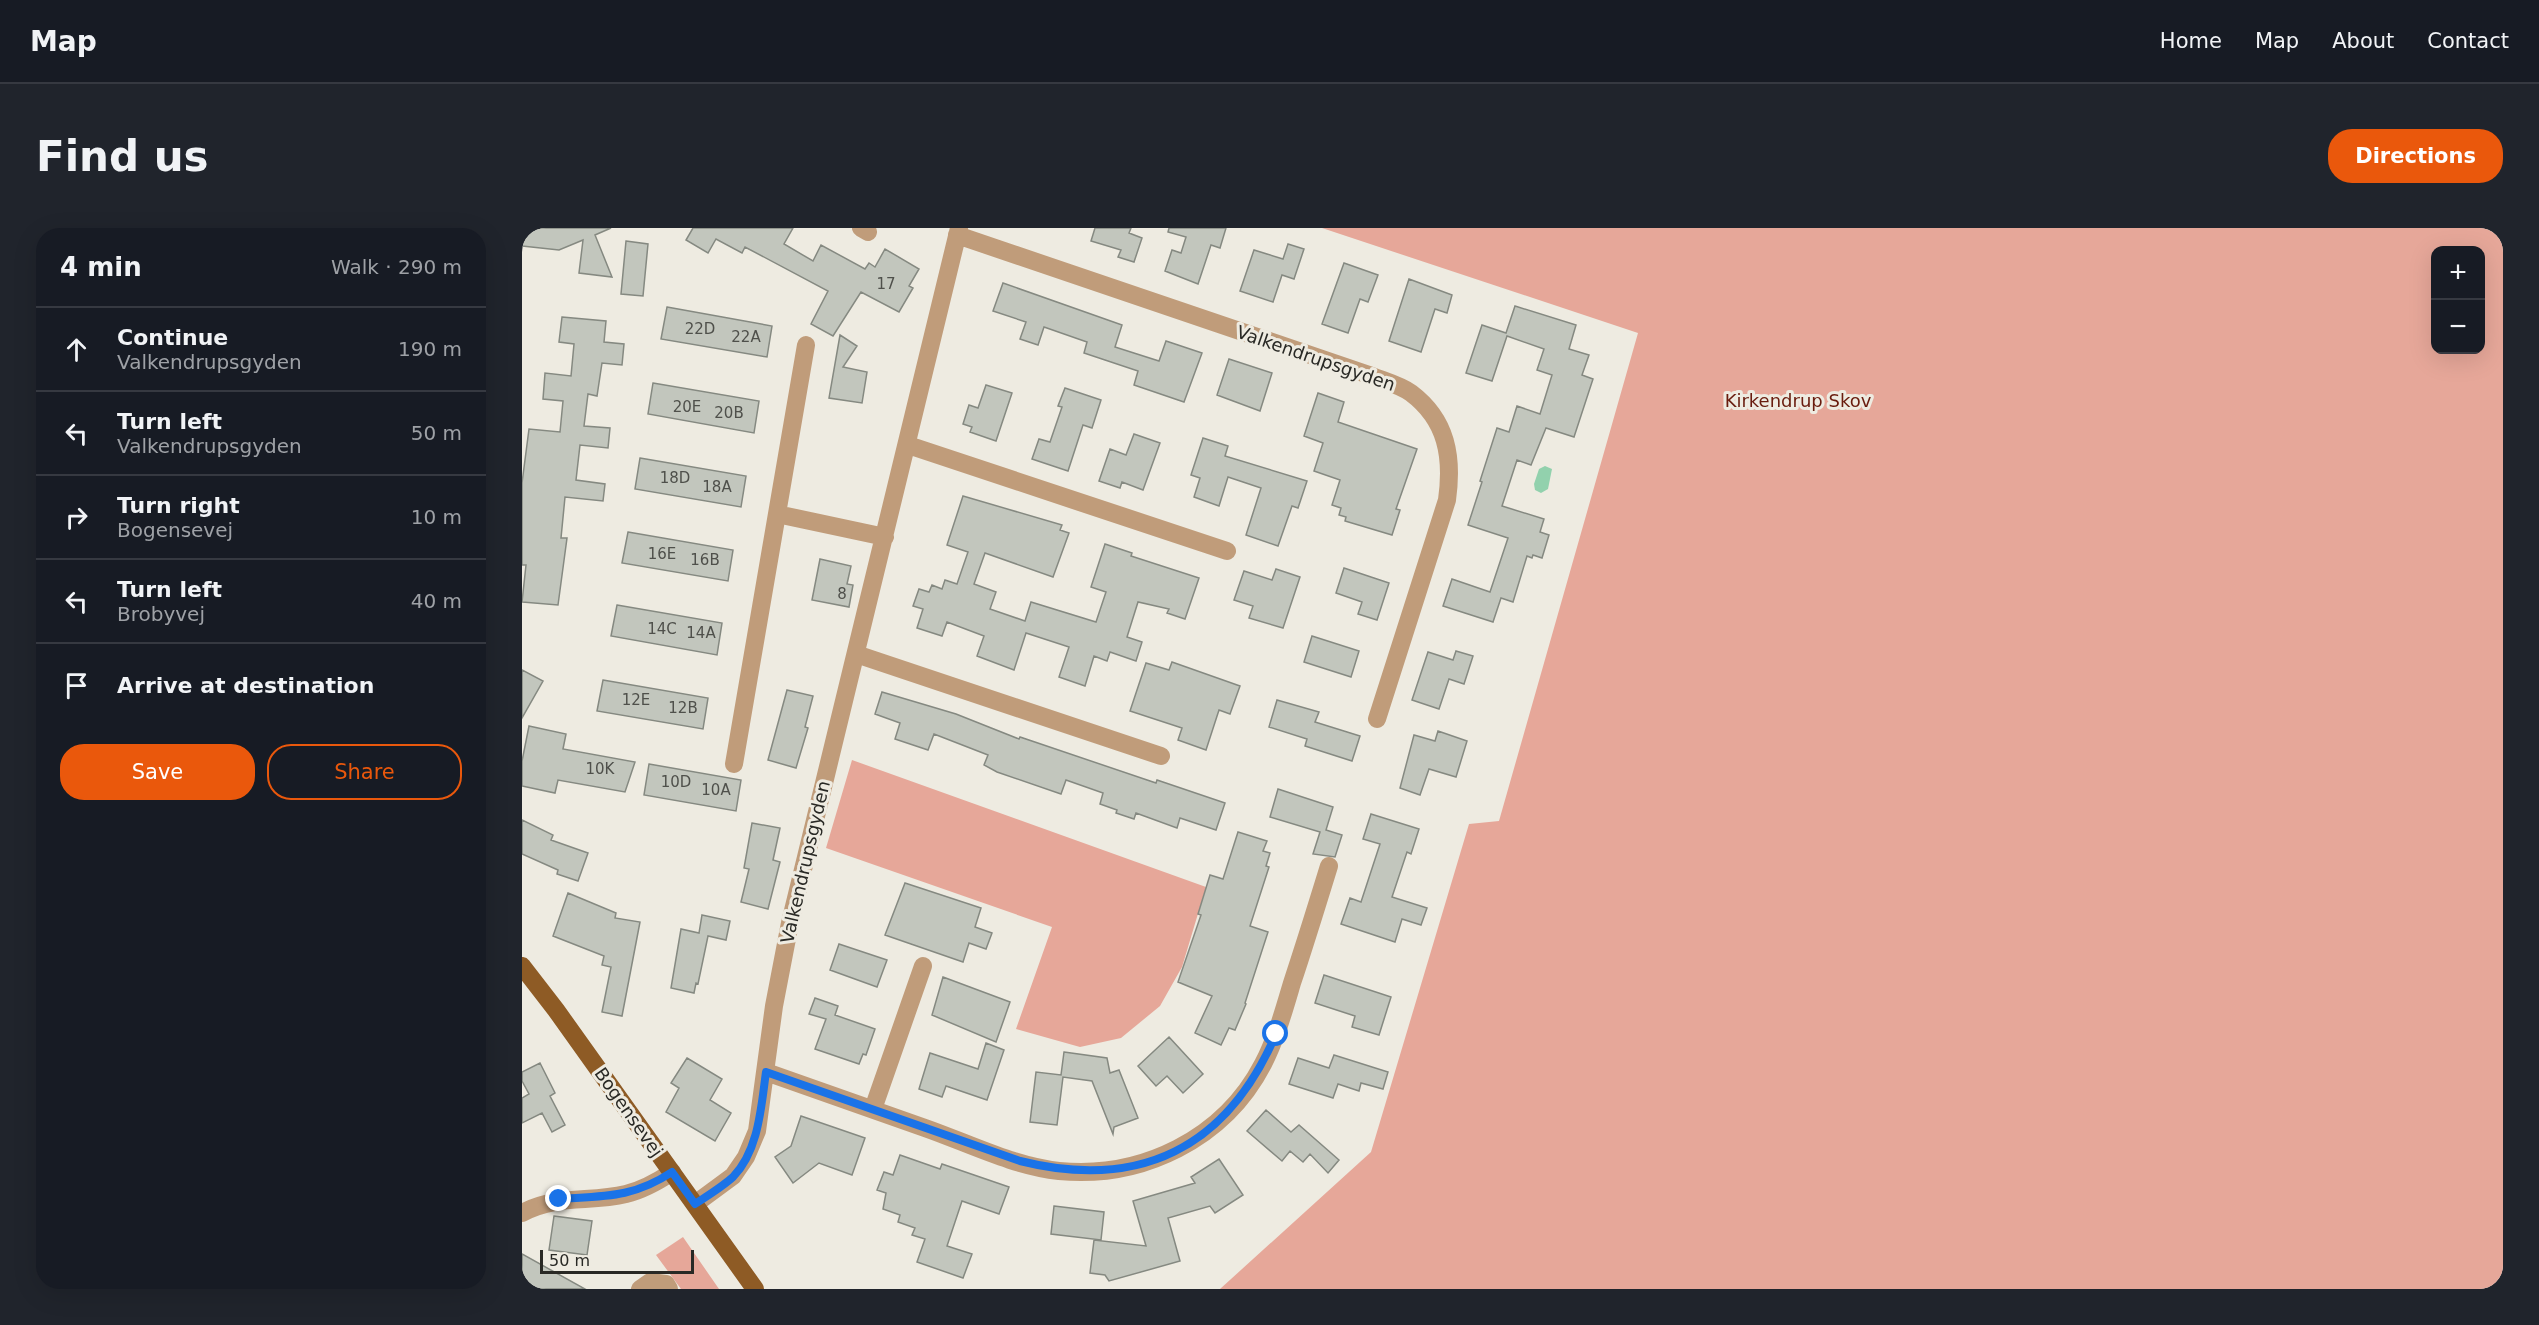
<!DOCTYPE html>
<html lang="en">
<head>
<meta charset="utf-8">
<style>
	:root { --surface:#171b24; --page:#20242c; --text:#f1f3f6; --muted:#9ea1a6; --line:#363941; --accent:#ea580c }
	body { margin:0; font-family:"DejaVu Sans",sans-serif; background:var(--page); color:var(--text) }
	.controls { position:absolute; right:18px; top:18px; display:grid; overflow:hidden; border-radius:12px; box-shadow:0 6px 24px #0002 }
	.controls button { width:54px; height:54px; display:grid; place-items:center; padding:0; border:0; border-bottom:2px solid var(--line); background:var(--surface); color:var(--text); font:30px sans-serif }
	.scale { position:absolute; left:18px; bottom:15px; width:154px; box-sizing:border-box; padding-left:6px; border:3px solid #292925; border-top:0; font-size:16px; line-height:21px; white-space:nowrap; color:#292925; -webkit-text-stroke:4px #eeebe1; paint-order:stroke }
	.stop { position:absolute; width:18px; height:18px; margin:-14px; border:4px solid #1a73e8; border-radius:50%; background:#fff }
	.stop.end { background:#1a73e8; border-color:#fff; box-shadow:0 2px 6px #0008 }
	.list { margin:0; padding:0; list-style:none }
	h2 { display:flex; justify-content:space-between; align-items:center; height:78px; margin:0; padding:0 24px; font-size:26px }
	h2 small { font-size:20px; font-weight:400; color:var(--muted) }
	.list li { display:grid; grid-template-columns:39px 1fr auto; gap:18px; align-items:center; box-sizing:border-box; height:84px; padding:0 24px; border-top:2px solid var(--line) }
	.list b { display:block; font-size:22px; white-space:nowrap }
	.list p { margin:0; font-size:20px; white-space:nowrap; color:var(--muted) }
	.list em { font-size:20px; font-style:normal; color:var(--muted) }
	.actions { display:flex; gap:12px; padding:18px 24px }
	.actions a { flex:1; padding:14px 0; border:2px solid var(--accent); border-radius:24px; text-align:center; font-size:21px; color:var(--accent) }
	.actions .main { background:var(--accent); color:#fff }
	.icon { flex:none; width:33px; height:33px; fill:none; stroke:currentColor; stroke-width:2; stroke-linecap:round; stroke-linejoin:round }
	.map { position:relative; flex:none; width:1981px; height:1061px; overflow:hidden; border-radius:24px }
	header { display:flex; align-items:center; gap:36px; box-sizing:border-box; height:84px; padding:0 30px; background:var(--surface); border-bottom:2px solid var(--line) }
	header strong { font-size:28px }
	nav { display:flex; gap:33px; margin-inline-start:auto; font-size:21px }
	.intro { display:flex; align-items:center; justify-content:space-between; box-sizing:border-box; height:144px; padding:0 36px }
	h1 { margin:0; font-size:42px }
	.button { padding:15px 27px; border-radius:24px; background:var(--accent); color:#fff; font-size:21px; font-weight:700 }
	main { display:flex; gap:36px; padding:0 36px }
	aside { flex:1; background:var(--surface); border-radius:24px; box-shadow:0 6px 24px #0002 }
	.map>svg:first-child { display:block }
</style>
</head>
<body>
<header>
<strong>Map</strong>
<nav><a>Home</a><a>Map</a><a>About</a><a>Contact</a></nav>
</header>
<div class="intro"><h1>Find us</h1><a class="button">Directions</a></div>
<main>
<aside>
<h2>4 min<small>Walk · 290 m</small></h2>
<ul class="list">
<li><svg class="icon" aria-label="ahead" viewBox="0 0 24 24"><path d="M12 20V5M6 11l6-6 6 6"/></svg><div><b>Continue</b><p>Valkendrupsgyden</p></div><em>190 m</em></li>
<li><svg class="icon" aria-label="left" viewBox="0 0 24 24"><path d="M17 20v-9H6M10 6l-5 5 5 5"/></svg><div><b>Turn left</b><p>Valkendrupsgyden</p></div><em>50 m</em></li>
<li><svg class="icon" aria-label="right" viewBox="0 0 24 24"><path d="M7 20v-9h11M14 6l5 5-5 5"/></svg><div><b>Turn right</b><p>Bogensevej</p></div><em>10 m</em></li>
<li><svg class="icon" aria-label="left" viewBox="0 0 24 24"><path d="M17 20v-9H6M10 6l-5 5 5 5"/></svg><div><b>Turn left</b><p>Brobyvej</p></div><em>40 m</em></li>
<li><svg class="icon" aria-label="arrive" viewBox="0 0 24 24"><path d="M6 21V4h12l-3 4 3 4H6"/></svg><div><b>Arrive at destination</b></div></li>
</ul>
<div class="actions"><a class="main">Save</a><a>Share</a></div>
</aside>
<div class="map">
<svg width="1981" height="1061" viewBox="0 0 1981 1061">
	<rect width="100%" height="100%" fill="#eeebe1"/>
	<!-- green -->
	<path fill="#e6a799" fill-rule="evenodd" d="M 800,0 L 1981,0 L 1981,1061 L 698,1061 L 849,924 L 947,596 L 977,593 L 1116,105 ZM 1914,22 L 1958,22 L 1958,122 L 1914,122 Z
		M 330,532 L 684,659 L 660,739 L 638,778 L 599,810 L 558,819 L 494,801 L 530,699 L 304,620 Z
		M 161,1009 L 197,1061 L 159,1061 L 134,1027 Z"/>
	<!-- water -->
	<path fill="#92d1ad" d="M 1023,238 L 1030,241 L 1026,261 L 1019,265 L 1013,262 L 1012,256 L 1017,241 Z"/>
	<!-- building -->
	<path fill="#c2c6bd" stroke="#858981" stroke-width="1.5" d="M 0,0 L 89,0 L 73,7 L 90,49 L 57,45 L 61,12 L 37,22 L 0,18 Z
		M 171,0 L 271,0 L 262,16 L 291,33 L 299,17 L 343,41 L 347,35 L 353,39 L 363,21 L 397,41 L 387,58 L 391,60 L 377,84 L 339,64 L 311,108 L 289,96 L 306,63 L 223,19 L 220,25 L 194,11 L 186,25 L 164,12 Z
		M 573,0 L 609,0 L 607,5 L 620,10 L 612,34 L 596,29 L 599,22 L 569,13 Z
		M 647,0 L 704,0 L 698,20 L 689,17 L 676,56 L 643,43 L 650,22 L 659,25 L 664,9 L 646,4 Z
		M 104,13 L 126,16 L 121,68 L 99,66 Z
		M 766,16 L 782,21 L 772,51 L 760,47 L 751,74 L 718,63 L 732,22 L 761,31 Z
		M 822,35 L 856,47 L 846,74 L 838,71 L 826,105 L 800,96 Z
		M 887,51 L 930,67 L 925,85 L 913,81 L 899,124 L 867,113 Z
		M 481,55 L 600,97 L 593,119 L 637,133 L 644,113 L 680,125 L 662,174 L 612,157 L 616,143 L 562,125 L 565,114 L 522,99 L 516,117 L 498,111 L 504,94 L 471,83 Z
		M 993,78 L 1054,97 L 1047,121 L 1067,127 L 1060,147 L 1071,151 L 1052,209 L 1024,200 L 1009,237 L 995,232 L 980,278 L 1022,291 L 1018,304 L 1027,307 L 1020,330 L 1011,327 L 1010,330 L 1005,328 L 991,374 L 979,370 L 971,394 L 921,378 L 930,351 L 968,364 L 986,310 L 946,297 L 960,254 L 958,253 L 975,200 L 987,204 L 995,178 L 1018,186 L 1030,147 L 1015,142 L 1022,121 L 985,108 L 970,153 L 944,145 L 960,97 L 984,105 Z
		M 145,79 L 250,98 L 245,129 L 139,111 Z
		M 40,89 L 84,93 L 82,114 L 102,116 L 100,137 L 80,135 L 75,168 L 66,166 L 62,198 L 88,200 L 86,220 L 58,217 L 54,252 L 83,256 L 81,273 L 43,269 L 39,310 L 45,310 L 36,377 L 0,374 L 4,337 L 0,337 L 0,255 L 7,201 L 38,204 L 41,173 L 21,171 L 23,145 L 49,148 L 52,116 L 37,114 Z
		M 318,107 L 335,118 L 321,139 L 345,144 L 340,175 L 307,170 Z
		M 707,131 L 750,145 L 738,183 L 695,167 Z
		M 131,155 L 237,173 L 232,205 L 126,186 Z
		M 464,157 L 490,165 L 474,213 L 448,204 L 450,199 L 441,196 L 447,177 L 456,180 Z
		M 543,160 L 579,172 L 570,200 L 561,197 L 546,243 L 510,231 L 517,211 L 528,214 L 540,179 L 536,178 Z
		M 796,165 L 822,174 L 816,194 L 895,221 L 874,281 L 878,282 L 870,307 L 823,293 L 824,289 L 817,287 L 819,280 L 810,277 L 818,252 L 792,243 L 801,215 L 782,208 Z
		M 612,206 L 638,215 L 621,262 L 600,254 L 598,260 L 577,253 L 588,221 L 604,227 Z
		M 681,210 L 706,218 L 703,228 L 785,253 L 776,280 L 770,278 L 756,318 L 724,307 L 739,260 L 706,249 L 697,278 L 672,269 L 678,250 L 669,247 Z
		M 118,230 L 224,248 L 219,279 L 113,261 Z
		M 441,268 L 540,297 L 538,302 L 547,305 L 531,349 L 463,325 L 452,356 L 474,364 L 468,381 L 503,393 L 509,374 L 574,394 L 584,364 L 569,359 L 583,316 L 610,325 L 609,328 L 677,350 L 663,391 L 645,385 L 647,381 L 616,374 L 605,409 L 620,414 L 614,433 L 588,424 L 585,433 L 572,428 L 563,458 L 537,449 L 547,419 L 504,405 L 492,442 L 455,428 L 462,408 L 425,394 L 420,408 L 395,400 L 401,381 L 391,378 L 397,361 L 407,364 L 410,357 L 420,361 L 423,352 L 435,356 L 446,324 L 425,317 Z
		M 106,304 L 211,322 L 206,353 L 100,335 Z
		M 298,331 L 329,338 L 325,356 L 331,357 L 327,379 L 290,372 Z
		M 822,340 L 867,355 L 855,392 L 836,386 L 840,374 L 814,365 Z
		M 754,341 L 778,349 L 761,400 L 727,390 L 731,378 L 712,372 L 722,343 L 750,352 Z
		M 95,377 L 200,395 L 195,427 L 89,408 Z
		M 790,408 L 837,423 L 829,449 L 782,434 Z
		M 934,423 L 951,428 L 942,456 L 927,451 L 917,481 L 890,472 L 906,424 L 931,432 Z
		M 650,434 L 718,458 L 708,486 L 697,482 L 684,522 L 656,512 L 660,500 L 608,483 L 624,435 L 647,442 Z
		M 0,442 L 21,453 L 0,490 Z
		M 81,452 L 186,470 L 181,501 L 75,483 Z
		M 265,462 L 291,468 L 283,499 L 286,500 L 274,540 L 246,532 Z
		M 360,464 L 434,486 L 497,511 L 498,509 L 634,555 L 635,552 L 703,575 L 694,602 L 658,590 L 655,600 L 614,585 L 612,591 L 594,585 L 595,582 L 578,576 L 581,565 L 544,552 L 539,566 L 475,544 L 462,537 L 466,527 L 412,506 L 406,522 L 373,511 L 378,495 L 353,486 Z
		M 755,472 L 797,484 L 793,494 L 838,508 L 830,533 L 783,518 L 785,511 L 747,499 Z
		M 7,498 L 44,506 L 41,521 L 113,534 L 103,564 L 36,552 L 33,565 L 0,558 L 0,533 Z
		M 916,503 L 945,513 L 934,549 L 907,541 L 898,567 L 878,560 L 892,507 L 913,513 Z
		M 127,536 L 219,552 L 214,583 L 122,567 Z
		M 756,561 L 811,579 L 804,602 L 820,607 L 813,629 L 791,626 L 798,604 L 748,589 Z
		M 849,586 L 897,601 L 889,626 L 885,624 L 870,669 L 905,680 L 899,697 L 880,691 L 873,714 L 819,696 L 828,670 L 839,674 L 858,616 L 841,611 Z
		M 0,592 L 31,607 L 29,612 L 66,625 L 56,653 L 35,646 L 36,642 L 0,626 Z
		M 230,595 L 258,600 L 251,632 L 258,634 L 246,681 L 219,674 L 227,641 L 222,640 Z
		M 716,604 L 745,613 L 741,623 L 748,625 L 744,638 L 747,639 L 728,698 L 746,704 L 723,775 L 724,776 L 713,802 L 707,800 L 699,817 L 673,805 L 690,768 L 656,754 L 679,687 L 676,686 L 688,647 L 701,651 Z
		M 383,655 L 459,680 L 453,699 L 470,705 L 464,721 L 447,715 L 441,734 L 363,707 Z
		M 46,665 L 94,685 L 93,690 L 118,694 L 100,788 L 80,784 L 89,739 L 80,737 L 82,728 L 31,708 Z
		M 180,687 L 208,693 L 204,712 L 186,708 L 176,756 L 174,755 L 172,765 L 149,760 L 159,701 L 177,705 Z
		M 317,716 L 365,732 L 355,759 L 308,742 Z
		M 802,747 L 869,769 L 857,807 L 830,799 L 833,788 L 793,775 Z
		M 421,749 L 488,774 L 474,814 L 410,787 Z
		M 293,770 L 316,778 L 313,787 L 353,801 L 344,827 L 341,826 L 337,836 L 293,821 L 304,791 L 287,786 Z
		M 647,809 L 681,846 L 661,865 L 645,848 L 634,858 L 616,838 Z
		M 464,815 L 482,822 L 465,872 L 424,858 L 420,869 L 397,861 L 408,825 L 456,841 Z
		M 542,824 L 585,830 L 588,845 L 597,842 L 616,890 L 592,899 L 591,906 L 570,853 L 541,849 L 535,897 L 508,894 L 514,844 L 539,847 Z
		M 812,827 L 866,844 L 861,861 L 839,855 L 837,863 L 816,856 L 811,870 L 767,856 L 776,830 L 807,840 Z
		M 165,830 L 200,851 L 188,872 L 209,885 L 193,913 L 144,884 L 157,860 L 149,855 Z
		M 18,835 L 33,865 L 28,868 L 43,897 L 30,904 L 20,885 L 0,895 L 0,870 L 7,866 L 0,853 L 0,844 Z
		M 744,882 L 769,904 L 777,897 L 817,932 L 806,945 L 788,926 L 781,934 L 768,923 L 760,933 L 725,903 Z
		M 279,888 L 343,910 L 330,947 L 297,935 L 271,955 L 253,929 L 269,918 Z
		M 378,927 L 418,941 L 420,936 L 487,959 L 477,986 L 440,973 L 425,1018 L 450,1026 L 441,1050 L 395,1034 L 403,1011 L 390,1007 L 393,1000 L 376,994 L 378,987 L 361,981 L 364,965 L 355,962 L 362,944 L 371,947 Z
		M 697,931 L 721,967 L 693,985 L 688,978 L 646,990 L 658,1033 L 587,1053 L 583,1047 L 568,1045 L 572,1012 L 624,1018 L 611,973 L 673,955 L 669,949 Z
		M 532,978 L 582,984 L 579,1012 L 529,1006 Z
		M 32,988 L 70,993 L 65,1027 L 27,1022 Z
		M 0,1026 L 63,1061 L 0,1061 Z"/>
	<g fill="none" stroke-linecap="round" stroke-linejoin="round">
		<!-- minor -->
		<path stroke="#c09c7a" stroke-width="18" d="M 339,0 L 346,4
			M 435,7 L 850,148 C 862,153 878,157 889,165 C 925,192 931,229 925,272 L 855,491
			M 386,217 L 705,323
			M 255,286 L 363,309
			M 334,426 L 639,528
			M 212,536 L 284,117
			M 244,844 C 297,863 350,881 403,900 C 446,915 491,938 537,943 C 620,951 702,911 741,836 C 754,811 762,782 770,755 C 783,716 795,677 807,638
			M 351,881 L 401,738
			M 173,976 L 211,948 L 224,929 L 235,903 L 252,778 L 268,695 L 437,0
			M 0,985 C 36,966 67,975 104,966 C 121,962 135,954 150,944
			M 118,1061 L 128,1054 L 144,1056 L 147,1061"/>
		<!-- major -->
		<path stroke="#8e5b25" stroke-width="18" d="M 0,738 L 34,782 L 233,1061"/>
	</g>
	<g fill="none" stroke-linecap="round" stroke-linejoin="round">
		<!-- route -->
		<path stroke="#1a73e8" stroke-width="8" d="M 37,971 C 82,968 111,970 150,944 L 173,976 C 185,968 200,959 211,949 C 237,922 239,879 244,844 L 498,933 C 618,963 705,920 754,806"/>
	</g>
	<g text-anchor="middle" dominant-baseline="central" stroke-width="6" stroke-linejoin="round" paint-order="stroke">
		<!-- number labels -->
		<g font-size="15" fill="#4f504b">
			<text x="364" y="56">17</text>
			<text x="178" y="101">22D</text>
			<text x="224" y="109">22A</text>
			<text x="165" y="179">20E</text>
			<text x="207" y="185">20B</text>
			<text x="153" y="250">18D</text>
			<text x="195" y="259">18A</text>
			<text x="140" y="326">16E</text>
			<text x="183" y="332">16B</text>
			<text x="320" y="366">8</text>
			<text x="140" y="401">14C</text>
			<text x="179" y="405">14A</text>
			<text x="114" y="472">12E</text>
			<text x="161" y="480">12B</text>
			<text x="78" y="541">10K</text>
			<text x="154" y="554">10D</text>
			<text x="194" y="562">10A</text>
		</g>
		<!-- street labels -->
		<g font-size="18" fill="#292925" stroke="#eeebe1">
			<text transform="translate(794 130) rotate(19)">Valkendrupsgyden</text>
			<text transform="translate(283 634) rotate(-77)">Valkendrupsgyden</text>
			<text transform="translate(107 884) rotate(55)">Bogensevej</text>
		</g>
		<!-- park labels -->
		<g font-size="18" fill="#691c0e" stroke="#eeebe1">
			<text x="1276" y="172">Kirkendrup Skov</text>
		</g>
	</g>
</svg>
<div class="controls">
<button>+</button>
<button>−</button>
</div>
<div class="scale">50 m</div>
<div class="stop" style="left:754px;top:806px"></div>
<div class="stop end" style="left:37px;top:971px"></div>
</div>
</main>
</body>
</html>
